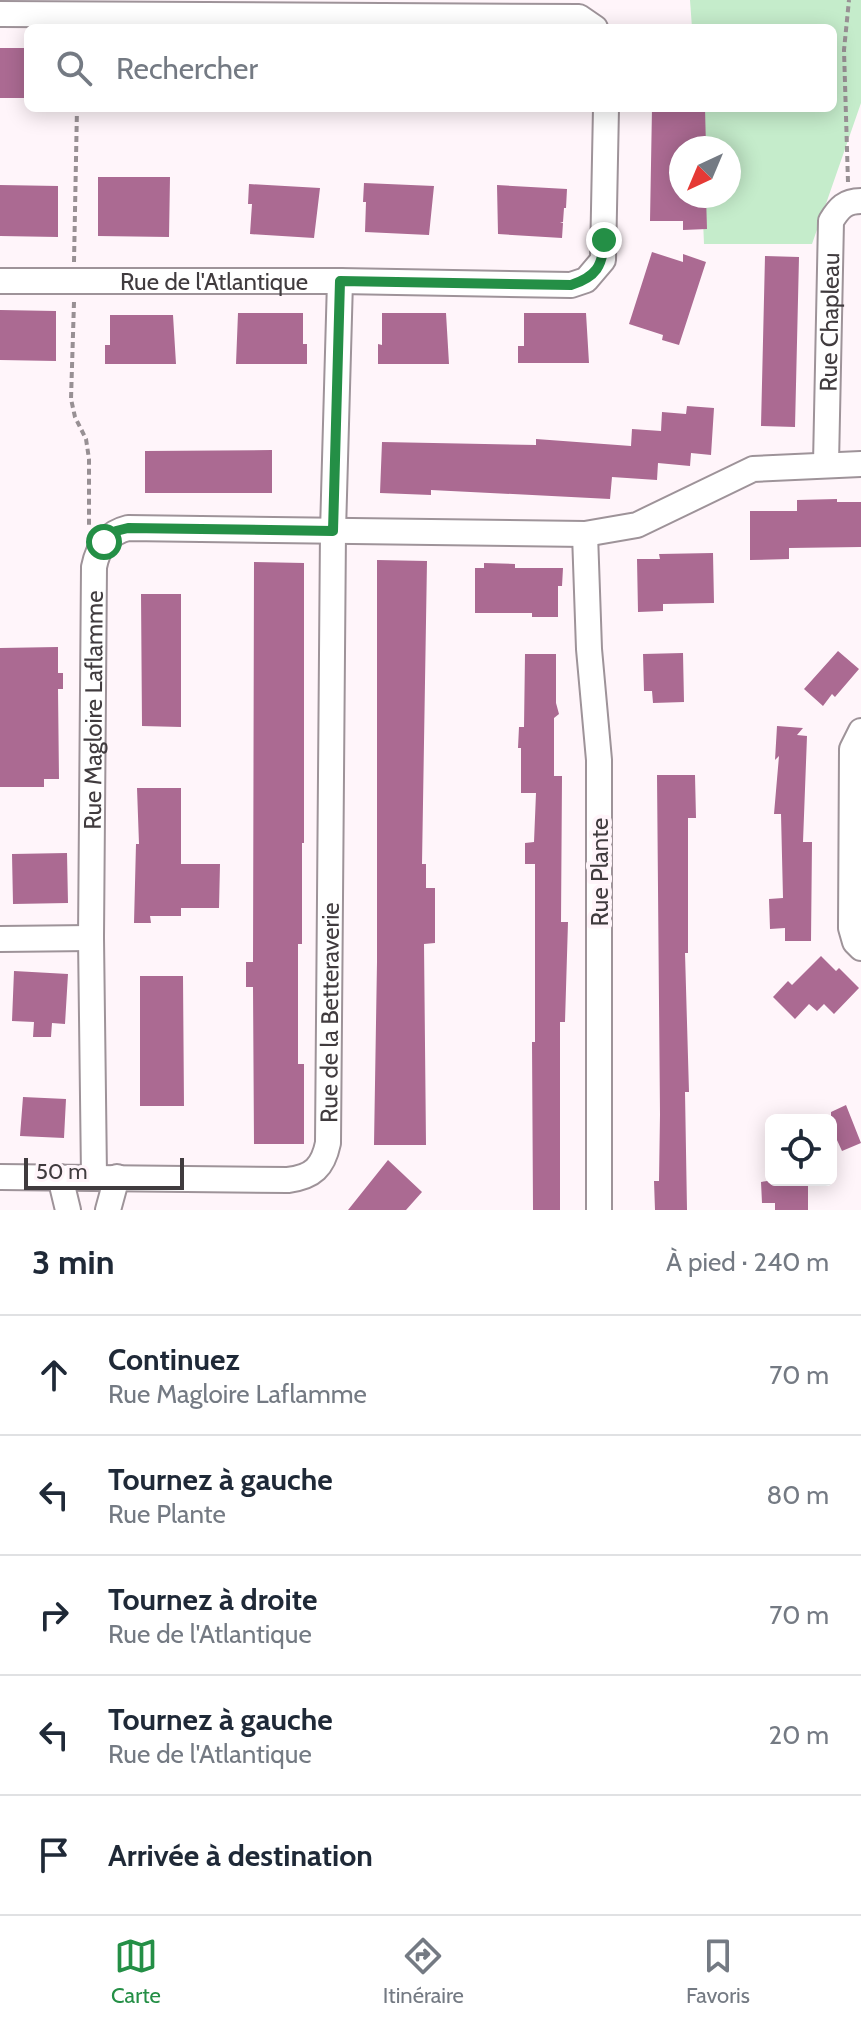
<!DOCTYPE html>
<html lang="fr">
<head>
<meta charset="utf-8">
<style>
	:root { --surface:#fff; --page:#f2f2f3; --text:#1f2937; --muted:#747a83; --line:#e0e1e3; --accent:#248f46 }
	body { margin:0; font-family:Cabin,sans-serif; background:var(--page); color:var(--text) }
	.controls { position:absolute; right:24px; bottom:24px; display:grid; overflow:hidden; border-radius:12px; box-shadow:0 4px 20px #0003 }
	.controls button { width:72px; height:72px; display:grid; place-items:center; padding:0; border:0; border-bottom:2px solid var(--line); background:var(--surface); color:var(--text); font:40px sans-serif }
	.compass { position:absolute; left:669px; top:136px; width:72px; height:72px; border-radius:50%; background:var(--surface); box-shadow:0 4px 20px #0003; rotate:224deg }
	.scale { position:absolute; left:24px; bottom:20px; width:160px; box-sizing:border-box; padding-left:8px; border:4px solid #403b3e; border-top:0; font-size:22px; line-height:28px; white-space:nowrap; color:#403b3e; -webkit-text-stroke:6px #fff5fa; paint-order:stroke }
	.stop { position:absolute; width:24px; height:24px; margin:-18px; border:6px solid #248f46; border-radius:50%; background:#fff }
	.stop.end { background:#248f46; border-color:#fff; box-shadow:0 2px 8px #0008 }
	.list { margin:0; padding:0; list-style:none }
	h2 { display:flex; justify-content:space-between; align-items:center; height:104px; margin:0; padding:0 32px; font-size:34px }
	h2 small { font-size:26px; font-weight:400; color:var(--muted) }
	.list li { display:grid; grid-template-columns:52px 1fr auto; gap:24px; align-items:center; box-sizing:border-box; height:120px; padding:0 32px; border-top:2px solid var(--line) }
	.list b { display:block; font-size:30px; white-space:nowrap }
	.list p { margin:0; font-size:26px; white-space:nowrap; color:var(--muted) }
	.list em { font-size:26px; font-style:normal; color:var(--muted) }
	.icon { flex:none; width:44px; height:44px; fill:none; stroke:currentColor; stroke-width:2; stroke-linecap:round; stroke-linejoin:round }
	.map { position:relative; flex:none; width:861px; height:1210px; overflow:hidden }
	.search { position:absolute; background:var(--surface); box-shadow:0 4px 20px #0003; left:24px; right:24px; top:24px; height:88px; display:flex; align-items:center; gap:20px; box-sizing:border-box; padding:0 28px; border-radius:12px; color:var(--muted); font-size:30px }
	.sheet { height:704px; background:var(--surface) }
	nav { display:flex; justify-content:space-around; align-items:center; box-sizing:border-box; height:112px; border-top:2px solid var(--line); background:var(--surface); font-size:22px; color:var(--muted) }
	nav a { display:grid; justify-items:center; gap:4px }
	nav .on { color:var(--accent) }
	.map>svg:first-child { display:block }
</style>
</head>
<body>
<div class="map">
<svg width="861" height="1210" viewBox="0 0 861 1210">
	<rect width="100%" height="100%" fill="#fff5fa"/>
	<!-- green -->
	<path fill="#c5eccb" d="M 690,0 L 861,0 L 861,103 L 812,244 L 704,244 L 702,196 L 729,196 L 729,148 L 699,148 L 696,108 L 833,108 L 833,28 L 692,28 Z"/>
	<!-- building -->
	<path fill="#ab6a92" d="M 0,48 L 28,48 L 28,98 L 0,98 Z
		M 652,108 L 705,108 L 706,148 L 681,148 L 681,196 L 706,196 L 707,229 L 683,230 L 683,221 L 650,221 Z
		M 98,177 L 170,177 L 169,237 L 98,236 Z
		M 364,183 L 434,186 L 429,235 L 365,232 L 366,202 L 363,202 Z
		M 249,184 L 320,188 L 314,238 L 250,234 L 252,204 L 248,204 Z
		M 0,185 L 58,186 L 58,237 L 0,236 Z
		M 497,185 L 567,189 L 566,208 L 564,208 L 563,222 L 560,222 L 563,223 L 562,238 L 498,234 Z
		M 652,252 L 683,262 L 683,254 L 706,262 L 679,345 L 662,340 L 663,335 L 629,324 Z
		M 765,256 L 799,257 L 795,427 L 761,426 Z
		M 0,310 L 56,311 L 56,361 L 0,360 Z
		M 238,313 L 303,313 L 303,344 L 307,344 L 307,364 L 236,364 Z
		M 382,313 L 446,313 L 449,364 L 378,364 L 378,344 L 382,345 Z
		M 524,313 L 586,313 L 589,363 L 518,363 L 518,346 L 524,346 Z
		M 110,315 L 173,315 L 176,364 L 105,364 L 105,345 L 110,345 Z
		M 687,406 L 714,408 L 711,455 L 691,453 L 690,466 L 658,463 L 657,480 L 612,477 L 610,499 L 431,490 L 431,495 L 380,493 L 382,442 L 536,445 L 536,439 L 631,446 L 632,429 L 661,431 L 662,412 L 686,414 Z
		M 272,450 L 272,493 L 145,493 L 145,451 Z
		M 837,499 L 837,502 L 861,502 L 861,547 L 789,548 L 789,559 L 750,560 L 750,511 L 797,511 L 797,500 Z
		M 713,553 L 714,603 L 663,604 L 663,611 L 638,612 L 637,559 L 660,559 L 659,554 Z
		M 377,560 L 427,561 L 422,864 L 426,864 L 426,888 L 435,888 L 435,943 L 424,944 L 426,1145 L 374,1145 L 377,962 Z
		M 254,562 L 304,563 L 304,843 L 302,843 L 302,944 L 298,944 L 298,1064 L 304,1064 L 304,1144 L 254,1144 L 253,987 L 246,987 L 246,962 L 253,962 Z
		M 484,563 L 515,564 L 515,568 L 563,568 L 562,586 L 558,586 L 558,617 L 532,617 L 532,613 L 475,613 L 475,568 L 484,568 Z
		M 141,594 L 181,594 L 181,727 L 142,726 Z
		M 58,647 L 58,673 L 63,673 L 63,689 L 58,689 L 59,779 L 44,779 L 44,787 L 0,787 L 0,648 Z
		M 838,651 L 859,669 L 835,697 L 832,694 L 823,706 L 804,689 Z
		M 683,653 L 684,702 L 653,703 L 652,691 L 644,691 L 643,654 Z
		M 525,654 L 556,654 L 556,703 L 559,714 L 554,718 L 554,776 L 562,776 L 561,922 L 568,922 L 565,1022 L 560,1022 L 560,1210 L 533,1210 L 532,1042 L 535,1042 L 535,864 L 525,864 L 525,843 L 534,842 L 536,793 L 521,793 L 521,748 L 518,748 L 519,727 L 524,727 Z
		M 777,726 L 803,728 L 797,735 L 807,736 L 803,842 L 812,842 L 811,941 L 785,941 L 785,928 L 770,929 L 769,899 L 783,898 L 781,814 L 774,814 L 779,756 L 775,760 Z
		M 657,775 L 695,775 L 696,818 L 688,818 L 688,953 L 685,953 L 689,1092 L 685,1092 L 687,1210 L 655,1210 L 654,1181 L 659,1181 L 660,1114 Z
		M 137,788 L 181,788 L 181,864 L 220,864 L 219,908 L 181,908 L 181,916 L 150,916 L 151,923 L 134,923 L 136,844 L 139,844 Z
		M 67,853 L 68,903 L 13,904 L 12,854 Z
		M 821,956 L 836,971 L 839,968 L 859,988 L 834,1014 L 824,1004 L 817,1011 L 809,1004 L 795,1019 L 773,997 L 788,981 L 792,985 Z
		M 14,971 L 68,974 L 65,1024 L 52,1023 L 51,1037 L 33,1037 L 34,1022 L 12,1021 Z
		M 140,976 L 183,976 L 184,1106 L 140,1106 Z
		M 23,1097 L 66,1099 L 64,1138 L 20,1136 Z
		M 846,1105 L 861,1143 L 842,1151 L 831,1127 L 831,1112 Z
		M 388,1160 L 422,1192 L 406,1210 L 348,1210 Z
		M 774,1180 L 808,1180 L 808,1210 L 775,1210 L 775,1203 L 762,1203 L 761,1182 Z"/>
	<g fill="none" stroke-linecap="round" stroke-linejoin="round">
		<defs>
			<g id="minor">
				<path d="M 0,14 L 579,17 L 595,28"/>
				<path id="s1" d="M 0,281 L 340,281 L 571,285 L 586,280 L 603,260 L 606,108"/>
				<path id="s2" d="M 826,464 L 831,221 C 839,208 845,201 861,201"/>
				<path d="M 585,534 L 589,649 L 599,760 L 599,1210"/>
				<path d="M 861,731 L 852,749 L 851,928 L 855,942 L 861,948"/>
				<path d="M 0,939 L 91,938"/>
				<path id="s3" d="M 94,1176 L 91,938 L 94,567 C 98,547 108,533 128,528 L 585,534 L 637,525 L 753,469 L 861,464"/>
				<path id="s4" d="M 0,1177 L 288,1180 C 313,1177 323,1167 328,1143 L 333,531 L 340,281"/>
				<path d="M 60,1177 L 68,1210"/>
				<path d="M 108,1210 L 117,1177"/>
			</g>
		</defs>
		<!-- minor casing -->
		<use href="#minor" stroke="#9e9399" stroke-width="28"/>
		<!-- path -->
		<path stroke="#989094" stroke-width="4" stroke-dasharray="6 4" stroke-linecap="butt" d="M 848,182 L 844,50 L 849,0
			M 74,262 L 77,108
			M 74,302 L 71,399 L 75,417 L 86,439 L 89,459 L 89,526"/>
		<!-- minor -->
		<use href="#minor" stroke="#fff" stroke-width="24"/>
	</g>
	<g fill="none" stroke-linecap="round" stroke-linejoin="round">
		<!-- route -->
		<path stroke="#248f46" stroke-width="10" d="M 104,542 L 116,531 L 128,528 L 333,531 L 340,281 L 571,285 C 596,277 603,266 604,240"/>
	</g>
	<g text-anchor="middle" dominant-baseline="central" stroke-width="8" stroke-linejoin="round" paint-order="stroke">
		<!-- street labels -->
		<g font-size="24" fill="#403b3e" stroke="#fff5fa">
			<text stroke="none"><textPath href="#s1" startOffset="214">Rue de l'Atlantique</textPath></text>
			<text stroke="none"><textPath href="#s2" startOffset="142">Rue Chapleau</textPath></text>
			<text stroke="none"><textPath href="#s3" startOffset="466">Rue Magloire Laflamme</textPath></text>
			<text transform="translate(599 872) rotate(-90)">Rue Plante</text>
			<text stroke="none"><textPath href="#s4" startOffset="478">Rue de la Betteraverie</textPath></text>
		</g>
	</g>
</svg>
<div class="controls">
<button><svg class="icon" aria-label="locate" viewBox="0 0 24 24"><circle cx="12" cy="12" r="6"/><path d="M12 2v4M12 18v4M2 12h4M18 12h4"/></svg></button>
</div>
<svg class="compass" viewBox="-18 -18 36 36"><path d="M0-13l5 13h-10z" fill="#e53935"/><path d="M0 13l5-13h-10z" fill="#747a83"/></svg>
<div class="scale">50 m</div>
<div class="stop" style="left:104px;top:542px"></div>
<div class="stop end" style="left:604px;top:240px"></div>
<div class="search"><svg class="icon" aria-label="search" viewBox="0 0 24 24"><circle cx="10" cy="10" r="6"/><path d="M15 15l6 6"/></svg>Rechercher</div>
</div>
<section class="sheet">
<h2>3 min<small>À pied · 240 m</small></h2>
<ul class="list">
<li><svg class="icon" aria-label="ahead" viewBox="0 0 24 24"><path d="M12 20V5M6 11l6-6 6 6"/></svg><div><b>Continuez</b><p>Rue Magloire Laflamme</p></div><em>70 m</em></li>
<li><svg class="icon" aria-label="left" viewBox="0 0 24 24"><path d="M17 20v-9H6M10 6l-5 5 5 5"/></svg><div><b>Tournez à gauche</b><p>Rue Plante</p></div><em>80 m</em></li>
<li><svg class="icon" aria-label="right" viewBox="0 0 24 24"><path d="M7 20v-9h11M14 6l5 5-5 5"/></svg><div><b>Tournez à droite</b><p>Rue de l'Atlantique</p></div><em>70 m</em></li>
<li><svg class="icon" aria-label="left" viewBox="0 0 24 24"><path d="M17 20v-9H6M10 6l-5 5 5 5"/></svg><div><b>Tournez à gauche</b><p>Rue de l'Atlantique</p></div><em>20 m</em></li>
<li><svg class="icon" aria-label="arrive" viewBox="0 0 24 24"><path d="M6 21V4h12l-3 4 3 4H6"/></svg><div><b>Arrivée à destination</b></div></li>
</ul>
</section>
<nav>
<a class="on"><svg class="icon" aria-label="map" viewBox="0 0 24 24"><path d="M3 6l6-2 6 2 6-2v14l-6 2-6-2-6 2zM9 4v14M15 6v14"/></svg>Carte</a>
<a><svg class="icon" aria-label="directions" viewBox="0 0 24 24"><path d="M12 3l9 9-9 9-9-9zM9 14v-3h6M13 9l2 2-2 2"/></svg>Itinéraire</a>
<a><svg class="icon" aria-label="saved" viewBox="0 0 24 24"><path d="M7 4h10v16l-5-4-5 4z"/></svg>Favoris</a>
</nav>
</body>
</html>
